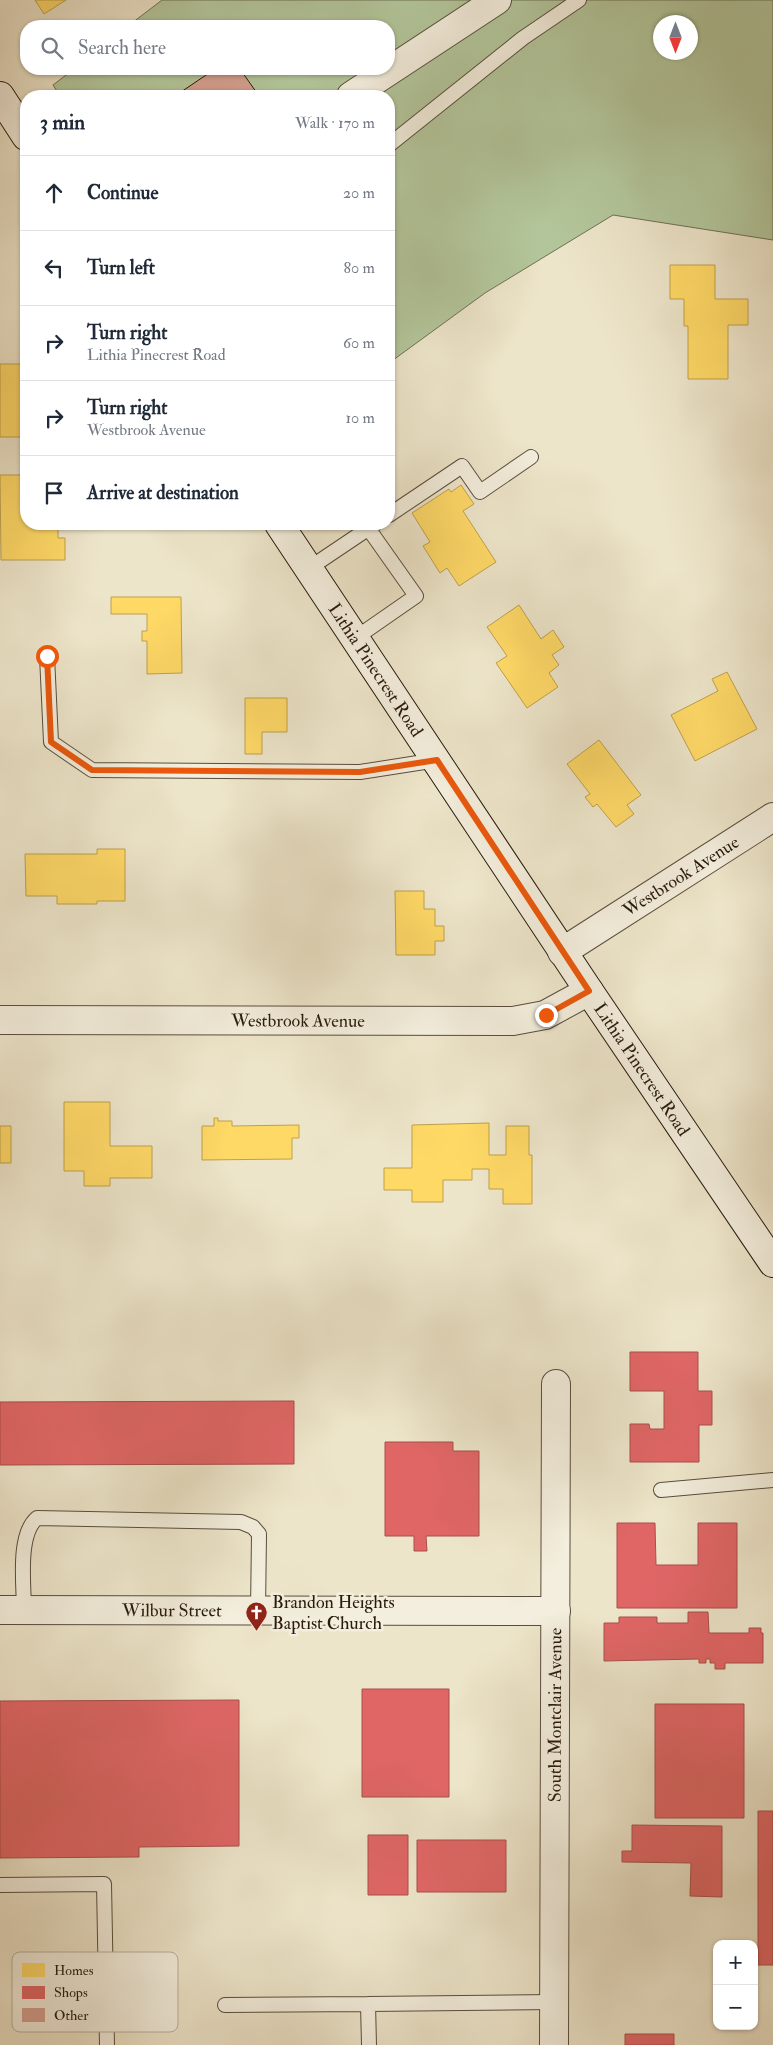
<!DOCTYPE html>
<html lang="en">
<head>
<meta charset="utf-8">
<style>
	:root { --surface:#fff; --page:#f6f6f7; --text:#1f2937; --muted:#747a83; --line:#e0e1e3 }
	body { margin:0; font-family:"IM FELL Double Pica",serif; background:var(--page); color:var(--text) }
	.controls { position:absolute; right:15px; bottom:15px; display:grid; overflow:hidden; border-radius:10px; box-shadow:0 1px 4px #0004 }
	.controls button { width:45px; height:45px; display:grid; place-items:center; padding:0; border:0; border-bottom:1px solid var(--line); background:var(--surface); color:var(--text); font:25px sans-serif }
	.compass { position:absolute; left:653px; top:15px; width:45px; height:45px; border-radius:50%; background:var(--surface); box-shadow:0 1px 4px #0004; rotate:180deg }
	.stop { position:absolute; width:15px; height:15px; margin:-11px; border:4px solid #ea580c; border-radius:50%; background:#fff }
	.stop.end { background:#ea580c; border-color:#fff; box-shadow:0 1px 5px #0008 }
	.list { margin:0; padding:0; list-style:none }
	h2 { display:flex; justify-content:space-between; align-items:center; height:65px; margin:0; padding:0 20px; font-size:21px }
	h2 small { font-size:16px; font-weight:400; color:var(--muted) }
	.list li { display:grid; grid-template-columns:32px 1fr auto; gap:15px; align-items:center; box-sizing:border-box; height:75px; padding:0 20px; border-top:1px solid var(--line) }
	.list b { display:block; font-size:19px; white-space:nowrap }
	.list p { margin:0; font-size:16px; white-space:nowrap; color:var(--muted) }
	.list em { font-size:16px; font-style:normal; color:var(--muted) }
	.icon { flex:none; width:28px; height:28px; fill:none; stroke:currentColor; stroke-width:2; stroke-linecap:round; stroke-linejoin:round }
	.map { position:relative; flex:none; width:773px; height:2045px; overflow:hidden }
	.search { position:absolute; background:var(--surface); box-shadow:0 1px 4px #0004; left:20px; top:20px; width:375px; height:55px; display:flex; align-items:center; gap:12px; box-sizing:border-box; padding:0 18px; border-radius:20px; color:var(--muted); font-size:19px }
	.panel { position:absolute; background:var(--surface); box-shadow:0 1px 4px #0004; left:20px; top:90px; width:375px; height:440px; border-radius:20px }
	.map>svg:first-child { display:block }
</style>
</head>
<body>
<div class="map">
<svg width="773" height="2045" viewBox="0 0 773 2045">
	<rect width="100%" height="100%" fill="#ede5ca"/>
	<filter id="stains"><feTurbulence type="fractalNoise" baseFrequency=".004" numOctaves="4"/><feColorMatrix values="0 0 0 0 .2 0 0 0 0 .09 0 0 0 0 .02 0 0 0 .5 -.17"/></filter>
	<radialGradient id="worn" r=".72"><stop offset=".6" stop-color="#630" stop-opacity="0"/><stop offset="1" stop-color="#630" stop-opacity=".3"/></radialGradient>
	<!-- green -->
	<path fill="#b3c69b" stroke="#6e7054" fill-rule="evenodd" d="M 162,0 L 773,0 L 773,240 L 613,215 L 485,293 L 389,363 L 389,96 L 60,96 L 53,85 L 74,69 L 389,69 L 389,26 L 128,26 ZM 660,22 L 690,22 L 690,52 L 660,52 Z"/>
	<!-- homes -->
	<path fill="#ffd966" stroke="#bea04b" d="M 35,0 L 66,0 L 44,14 Z
		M 670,265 L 715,265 L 715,299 L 748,299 L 748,325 L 728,325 L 728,379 L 688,379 L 688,326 L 684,326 L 684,299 L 670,299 Z
		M 0,364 L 26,364 L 26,437 L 0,437 Z
		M 0,475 L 26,475 L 26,524 L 72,524 L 72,529 L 58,529 L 58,538 L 65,538 L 65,560 L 1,560 Z
		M 461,485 L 474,504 L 463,511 L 496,562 L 459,586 L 447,568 L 440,573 L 423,546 L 430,542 L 412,513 L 449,489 L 451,492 Z
		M 111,597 L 181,597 L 182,673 L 147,674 L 147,641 L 142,641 L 142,631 L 147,631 L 147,614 L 111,614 Z
		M 519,605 L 541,639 L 553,630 L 564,647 L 552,655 L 559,665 L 549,673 L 558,687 L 527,708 L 496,663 L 507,656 L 487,627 Z
		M 727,672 L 757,729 L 695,761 L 671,715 L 718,691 L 712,679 Z
		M 245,698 L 287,698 L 287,732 L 262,732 L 262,754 L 245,754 Z
		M 599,740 L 641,795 L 627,805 L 634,814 L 616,827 L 597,804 L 593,807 L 585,797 L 590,794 L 567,764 Z
		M 97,849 L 125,849 L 125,901 L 97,901 L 97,904 L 57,904 L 57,896 L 26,896 L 25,854 L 97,854 Z
		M 395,891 L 424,891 L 424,909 L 435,909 L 435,926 L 444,926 L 444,941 L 435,941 L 435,955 L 396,955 Z
		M 64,1102 L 110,1102 L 110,1146 L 152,1146 L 152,1178 L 110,1178 L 110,1186 L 84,1186 L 84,1171 L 64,1171 Z
		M 214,1118 L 218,1118 L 218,1121 L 232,1121 L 232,1126 L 299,1125 L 299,1138 L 292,1138 L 292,1159 L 202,1160 L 202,1126 L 214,1126 Z
		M 489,1123 L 489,1155 L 506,1155 L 506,1126 L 529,1126 L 529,1155 L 532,1155 L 532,1204 L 503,1204 L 503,1189 L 489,1189 L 489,1169 L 472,1169 L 472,1180 L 443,1180 L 443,1202 L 412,1202 L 412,1190 L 384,1190 L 384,1168 L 412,1168 L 412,1125 Z
		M 0,1126 L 11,1126 L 11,1163 L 0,1163 Z"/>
	<!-- shops -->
	<path fill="#e06666" stroke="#a94f4b" d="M 630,1352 L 698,1352 L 698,1391 L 712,1391 L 712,1425 L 699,1425 L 699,1462 L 630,1462 L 630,1424 L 649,1424 L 650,1429 L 664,1429 L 664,1391 L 630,1391 Z
		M 294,1401 L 294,1464 L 0,1465 L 0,1402 Z
		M 385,1442 L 453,1442 L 453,1451 L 479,1451 L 479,1536 L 426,1536 L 427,1551 L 414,1551 L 414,1536 L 385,1536 Z
		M 617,1523 L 655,1523 L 656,1565 L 698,1565 L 698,1523 L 737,1523 L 737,1608 L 617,1608 Z
		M 688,1612 L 708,1612 L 709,1633 L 749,1633 L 749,1628 L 761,1628 L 761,1633 L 763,1633 L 763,1663 L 725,1663 L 725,1669 L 715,1669 L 715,1663 L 710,1663 L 710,1659 L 706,1659 L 706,1663 L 699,1663 L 699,1659 L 604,1661 L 604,1623 L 619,1623 L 619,1617 L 657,1617 L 657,1623 L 688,1623 Z
		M 362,1689 L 449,1689 L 449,1797 L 362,1797 Z
		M 239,1700 L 239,1846 L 139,1847 L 139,1857 L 0,1858 L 0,1701 Z
		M 655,1704 L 744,1704 L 744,1818 L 655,1818 Z
		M 758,1811 L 773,1811 L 773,1965 L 758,1965 Z
		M 632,1825 L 722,1826 L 722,1897 L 690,1896 L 691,1863 L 622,1862 L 622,1851 L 632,1851 Z
		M 368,1835 L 408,1835 L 408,1895 L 368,1895 Z
		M 417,1840 L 506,1840 L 506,1892 L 417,1892 Z
		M 625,2034 L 674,2034 L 674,2045 L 625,2045 Z"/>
	<!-- building -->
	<path fill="#d5a091" stroke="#281a0c" d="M 215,69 L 240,69 L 259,96 L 175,96 Z"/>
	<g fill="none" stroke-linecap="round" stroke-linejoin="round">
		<defs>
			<path id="lane" d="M 389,145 L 523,38 L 579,0
				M 389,515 L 462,466 L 480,492 L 531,457
				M 308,569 L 375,524
				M 354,639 L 416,596 L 368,528
				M 47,656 L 51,742 L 92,770 L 360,772 L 437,760
				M 661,1490 L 773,1480
				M 24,1610 C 24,1586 17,1535 37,1518 L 241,1522 L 253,1527 L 259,1534 L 258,1611
				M 0,1885 L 104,1884 L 107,2045
				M 225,2005 L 368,2004
				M 369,2045 L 368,2004 L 554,2002"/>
			<g id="street">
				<path d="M 351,96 L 497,0"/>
				<path id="s1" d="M 562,952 L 773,817"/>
				<path id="s2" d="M 0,1020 L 513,1021 L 545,1015 L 589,991"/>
				<path id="s3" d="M 0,1610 L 556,1611"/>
				<path id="s4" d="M 554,2045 L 556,1384"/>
			</g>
			<g id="secondary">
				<path d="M 0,96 L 26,136"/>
				<path id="s5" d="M 279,524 L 589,991 L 773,1263"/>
			</g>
		</defs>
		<!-- lane casing -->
		<use href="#lane" stroke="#594d3c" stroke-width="16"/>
		<!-- street casing -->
		<use href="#street" stroke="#594d3c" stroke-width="30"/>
		<!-- secondary casing -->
		<use href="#secondary" stroke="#281a0c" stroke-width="30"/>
		<!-- lane -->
		<use href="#lane" stroke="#f3eedd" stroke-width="14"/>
		<!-- street -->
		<use href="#street" stroke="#f3eedd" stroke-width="28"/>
		<!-- secondary -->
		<use href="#secondary" stroke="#f3eedd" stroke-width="28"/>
	</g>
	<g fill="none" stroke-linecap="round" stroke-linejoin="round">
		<!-- route -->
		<path stroke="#ea580c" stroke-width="6" d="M 47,656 L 51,742 L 92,770 L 360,772 L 437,760 L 589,991 L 546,1015"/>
	</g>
	<!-- icons -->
	<defs>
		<symbol id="church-pin" viewBox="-11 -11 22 30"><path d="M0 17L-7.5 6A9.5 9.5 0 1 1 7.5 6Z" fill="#8f2418" stroke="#f3eedd"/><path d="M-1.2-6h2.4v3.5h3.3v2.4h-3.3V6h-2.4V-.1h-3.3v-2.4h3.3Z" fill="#fff"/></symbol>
	</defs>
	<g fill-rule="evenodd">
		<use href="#church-pin" x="244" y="1600" width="25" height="34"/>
	</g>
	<g text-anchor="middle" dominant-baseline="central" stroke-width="5" stroke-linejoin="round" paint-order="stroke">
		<!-- street labels -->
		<g font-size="18" fill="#281a0c" stroke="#f3eedd">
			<text stroke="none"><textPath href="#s5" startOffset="175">Lithia Pinecrest Road</textPath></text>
			<text stroke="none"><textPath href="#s1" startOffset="141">Westbrook Avenue</textPath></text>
			<text stroke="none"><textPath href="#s2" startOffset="298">Westbrook Avenue</textPath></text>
			<text stroke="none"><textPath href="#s5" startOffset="655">Lithia Pinecrest Road</textPath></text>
			<text stroke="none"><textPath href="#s3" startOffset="172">Wilbur Street</textPath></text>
			<text stroke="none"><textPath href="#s4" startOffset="330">South Montclair Avenue</textPath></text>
		</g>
		<!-- poi labels -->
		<g font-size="18" fill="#281a0c" stroke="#f3eedd" text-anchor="start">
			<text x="272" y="1602">Brandon Heights<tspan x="272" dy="21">Baptist Church</tspan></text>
		</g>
	</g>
	<!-- legend -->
	<rect x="12" y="1952" width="166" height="80" rx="8" fill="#f3eedd" stroke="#b6ae9e" stroke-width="1"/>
	<rect x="22" y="1963" width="23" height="14" fill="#ffd966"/>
	<rect x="22" y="1986" width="23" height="13" fill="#e06666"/>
	<rect x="22" y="2008" width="23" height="14" fill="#d5a091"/>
	<g font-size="14" fill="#281a0c">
		<text x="54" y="1975">Homes</text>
		<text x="54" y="1997">Shops</text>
		<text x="54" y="2020">Other</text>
	</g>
	<rect width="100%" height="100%" filter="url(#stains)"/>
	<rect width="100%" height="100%" fill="url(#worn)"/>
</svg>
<div class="controls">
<button>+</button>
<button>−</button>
</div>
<svg class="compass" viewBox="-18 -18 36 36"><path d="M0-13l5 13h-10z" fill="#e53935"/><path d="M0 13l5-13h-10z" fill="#747a83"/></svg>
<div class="stop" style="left:47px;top:656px"></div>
<div class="stop end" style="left:546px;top:1015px"></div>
<div class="search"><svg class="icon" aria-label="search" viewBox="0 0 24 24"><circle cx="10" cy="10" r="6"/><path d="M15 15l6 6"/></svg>Search here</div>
<section class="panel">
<h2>3 min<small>Walk · 170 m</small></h2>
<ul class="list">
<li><svg class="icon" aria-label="ahead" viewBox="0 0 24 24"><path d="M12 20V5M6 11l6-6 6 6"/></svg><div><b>Continue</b></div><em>20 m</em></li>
<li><svg class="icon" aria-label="left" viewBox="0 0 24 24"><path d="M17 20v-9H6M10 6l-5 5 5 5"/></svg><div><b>Turn left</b></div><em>80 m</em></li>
<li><svg class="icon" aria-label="right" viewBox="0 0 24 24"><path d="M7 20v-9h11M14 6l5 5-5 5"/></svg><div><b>Turn right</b><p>Lithia Pinecrest Road</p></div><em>60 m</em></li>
<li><svg class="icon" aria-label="right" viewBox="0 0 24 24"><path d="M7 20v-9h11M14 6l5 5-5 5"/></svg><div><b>Turn right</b><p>Westbrook Avenue</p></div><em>10 m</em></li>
<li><svg class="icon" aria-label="arrive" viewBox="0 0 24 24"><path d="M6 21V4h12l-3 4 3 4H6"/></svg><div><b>Arrive at destination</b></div></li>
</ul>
</section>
</div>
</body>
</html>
